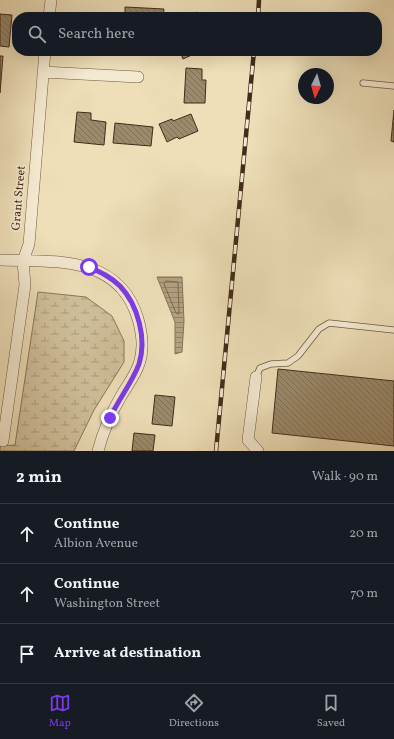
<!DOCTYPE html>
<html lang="en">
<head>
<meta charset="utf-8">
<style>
	:root { --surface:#171b24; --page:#20242c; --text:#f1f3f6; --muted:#9ea1a6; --line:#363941; --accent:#7c3aed }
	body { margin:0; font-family:Vollkorn,serif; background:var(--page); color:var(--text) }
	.compass { position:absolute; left:298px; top:68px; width:36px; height:36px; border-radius:50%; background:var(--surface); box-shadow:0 4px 16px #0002; rotate:185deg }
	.stop { position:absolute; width:12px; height:12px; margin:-9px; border:3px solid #7c3aed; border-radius:50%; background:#fff }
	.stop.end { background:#7c3aed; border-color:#fff; box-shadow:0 1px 4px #0008 }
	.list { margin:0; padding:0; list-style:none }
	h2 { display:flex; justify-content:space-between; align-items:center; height:52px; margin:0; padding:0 16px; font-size:17px }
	h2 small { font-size:13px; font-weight:400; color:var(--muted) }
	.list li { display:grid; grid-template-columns:26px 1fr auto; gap:12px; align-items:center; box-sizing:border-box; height:60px; padding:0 16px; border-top:1px solid var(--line) }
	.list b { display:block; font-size:15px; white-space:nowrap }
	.list p { margin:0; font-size:13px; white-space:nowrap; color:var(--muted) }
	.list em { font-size:13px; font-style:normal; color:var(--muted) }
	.icon { flex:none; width:22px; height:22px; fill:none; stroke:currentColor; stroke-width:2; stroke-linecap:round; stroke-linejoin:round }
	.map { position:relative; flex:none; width:394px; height:451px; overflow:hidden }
	.search { position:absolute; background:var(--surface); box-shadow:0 4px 16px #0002; left:12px; right:12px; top:12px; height:44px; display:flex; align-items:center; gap:10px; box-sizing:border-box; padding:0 14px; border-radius:16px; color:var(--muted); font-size:15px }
	.sheet { height:232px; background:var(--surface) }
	nav { display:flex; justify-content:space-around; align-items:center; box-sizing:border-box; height:56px; border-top:1px solid var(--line); background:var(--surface); font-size:11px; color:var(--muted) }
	nav a { display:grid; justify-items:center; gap:2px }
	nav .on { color:var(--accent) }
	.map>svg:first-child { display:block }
</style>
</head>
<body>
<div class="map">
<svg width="394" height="451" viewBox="0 0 394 451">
	<defs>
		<pattern id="wetland-marsh" width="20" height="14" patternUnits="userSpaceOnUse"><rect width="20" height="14" fill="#d1c19d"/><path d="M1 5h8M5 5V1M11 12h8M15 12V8" fill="none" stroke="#ab9d7f"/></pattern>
		<pattern id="water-rules" width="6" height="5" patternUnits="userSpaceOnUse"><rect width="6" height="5" fill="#b4a282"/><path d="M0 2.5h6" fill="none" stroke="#948469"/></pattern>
		<pattern id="building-back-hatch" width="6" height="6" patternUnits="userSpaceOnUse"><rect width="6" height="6" fill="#9b8a6b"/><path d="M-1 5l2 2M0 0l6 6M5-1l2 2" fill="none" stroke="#807157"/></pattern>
	</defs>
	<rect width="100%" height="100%" fill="#eedfb8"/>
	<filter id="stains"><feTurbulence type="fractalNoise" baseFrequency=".005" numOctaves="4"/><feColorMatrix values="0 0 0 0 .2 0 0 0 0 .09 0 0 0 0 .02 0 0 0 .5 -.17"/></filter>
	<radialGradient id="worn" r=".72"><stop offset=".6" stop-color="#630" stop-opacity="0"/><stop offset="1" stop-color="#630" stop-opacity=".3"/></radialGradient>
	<!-- wetland -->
	<path fill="url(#wetland-marsh)" stroke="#8a775a" d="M 38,292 L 86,297 L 112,316 L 124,341 L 124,362 L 94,410 L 74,451 L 0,451 L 0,446 L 15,445 Z"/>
	<!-- water -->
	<path fill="url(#water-rules)" stroke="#867358" d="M 157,277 L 182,277 L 184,321 L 182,352 L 175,354 L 175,322 Z"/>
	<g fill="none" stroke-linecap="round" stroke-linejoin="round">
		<!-- shore -->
		<path stroke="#7b684d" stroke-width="1" d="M 166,281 L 178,282 L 179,314 L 176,313 L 164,284 Z"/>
	</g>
	<!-- building -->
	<path fill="url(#building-back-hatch)" stroke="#422d18" d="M 125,7 L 164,9 L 163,17 L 125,17 Z
		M 197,12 L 199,17 L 183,17 Z
		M 0,14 L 12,15 L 9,47 L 0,46 Z
		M 180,51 L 196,51 L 196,53 L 183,59 Z
		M 0,56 L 3,56 L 0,93 Z
		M 186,68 L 202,69 L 202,80 L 206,80 L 205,103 L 184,103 Z
		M 394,110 L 394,142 L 391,141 Z
		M 77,112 L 91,113 L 91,120 L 106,122 L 104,145 L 74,142 Z
		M 191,114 L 198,131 L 179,139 L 177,137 L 167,142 L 159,124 L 172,119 L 173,121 Z
		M 115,123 L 153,127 L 151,146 L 113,143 Z
		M 278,369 L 394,381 L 394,446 L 272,433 Z
		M 155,395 L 175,397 L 172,426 L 152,424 Z
		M 134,433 L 155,435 L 153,451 L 132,451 Z"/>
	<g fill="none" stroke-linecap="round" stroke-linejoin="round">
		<defs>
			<path id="lane" d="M 363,83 L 394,86
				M 256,377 L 260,368 L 271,364 L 288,363 L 298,356 L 319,329 L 329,323 L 394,330"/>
			<path id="street" d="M 49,17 L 51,0
				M 43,72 L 138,77
				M 0,260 C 53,262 119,254 138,319 C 142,333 144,350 139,364 C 135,376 126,387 120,398 C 110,415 103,432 98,451
				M 256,377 L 248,440 L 258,451
				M 3,441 L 25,285 L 23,261 L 29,244 L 45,51"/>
		</defs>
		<!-- lane casing -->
		<use href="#lane" stroke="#6d5a40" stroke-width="7"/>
		<!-- street casing -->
		<use href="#street" stroke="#6d5a40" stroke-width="12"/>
		<!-- lane -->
		<use href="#lane" stroke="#f4ead1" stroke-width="5.5"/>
		<!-- street -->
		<use href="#street" stroke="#f4ead1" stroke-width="11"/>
		<defs>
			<path id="rail" d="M 258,17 L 259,0
				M 216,451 L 254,51"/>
		</defs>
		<!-- rail casing -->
		<use href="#rail" stroke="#422d18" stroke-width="4.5"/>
		<!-- rail -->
		<use href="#rail" stroke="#f4ead1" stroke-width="3" stroke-dasharray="9" stroke-linecap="butt"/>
	</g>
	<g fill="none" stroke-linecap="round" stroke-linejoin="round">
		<!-- route -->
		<path stroke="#7c3aed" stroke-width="5" d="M 89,267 C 100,272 111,277 120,286 C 138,305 147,339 139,364 C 132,383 118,400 110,418"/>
	</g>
	<g text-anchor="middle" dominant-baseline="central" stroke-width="3" stroke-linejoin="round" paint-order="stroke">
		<!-- street labels -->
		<g font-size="12" fill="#422d18" stroke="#f4ead1">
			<text transform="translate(19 198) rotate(-85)">Grant Street</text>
		</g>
	</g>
	<rect width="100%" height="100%" filter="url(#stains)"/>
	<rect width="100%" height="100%" fill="url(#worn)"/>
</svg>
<svg class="compass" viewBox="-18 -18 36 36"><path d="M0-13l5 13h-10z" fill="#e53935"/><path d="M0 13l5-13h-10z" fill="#9ea1a6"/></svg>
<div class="stop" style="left:89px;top:267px"></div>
<div class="stop end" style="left:110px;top:418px"></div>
<div class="search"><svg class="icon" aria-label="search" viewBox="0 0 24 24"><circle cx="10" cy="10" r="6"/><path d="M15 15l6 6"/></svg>Search here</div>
</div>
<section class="sheet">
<h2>2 min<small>Walk · 90 m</small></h2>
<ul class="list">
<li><svg class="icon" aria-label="ahead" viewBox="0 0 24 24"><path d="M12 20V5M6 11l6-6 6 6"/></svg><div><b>Continue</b><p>Albion Avenue</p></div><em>20 m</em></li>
<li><svg class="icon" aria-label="ahead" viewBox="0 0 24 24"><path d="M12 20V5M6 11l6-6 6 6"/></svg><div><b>Continue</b><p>Washington Street</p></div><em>70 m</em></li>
<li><svg class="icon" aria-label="arrive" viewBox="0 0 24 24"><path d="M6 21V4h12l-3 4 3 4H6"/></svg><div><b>Arrive at destination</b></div></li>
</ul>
</section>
<nav>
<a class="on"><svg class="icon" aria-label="map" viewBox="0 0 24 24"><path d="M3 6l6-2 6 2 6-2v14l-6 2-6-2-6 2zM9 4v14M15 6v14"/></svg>Map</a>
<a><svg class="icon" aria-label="directions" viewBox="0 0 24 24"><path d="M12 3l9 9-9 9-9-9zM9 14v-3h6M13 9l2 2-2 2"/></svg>Directions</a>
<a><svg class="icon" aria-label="saved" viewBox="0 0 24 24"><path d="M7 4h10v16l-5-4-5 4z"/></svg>Saved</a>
</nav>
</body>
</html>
